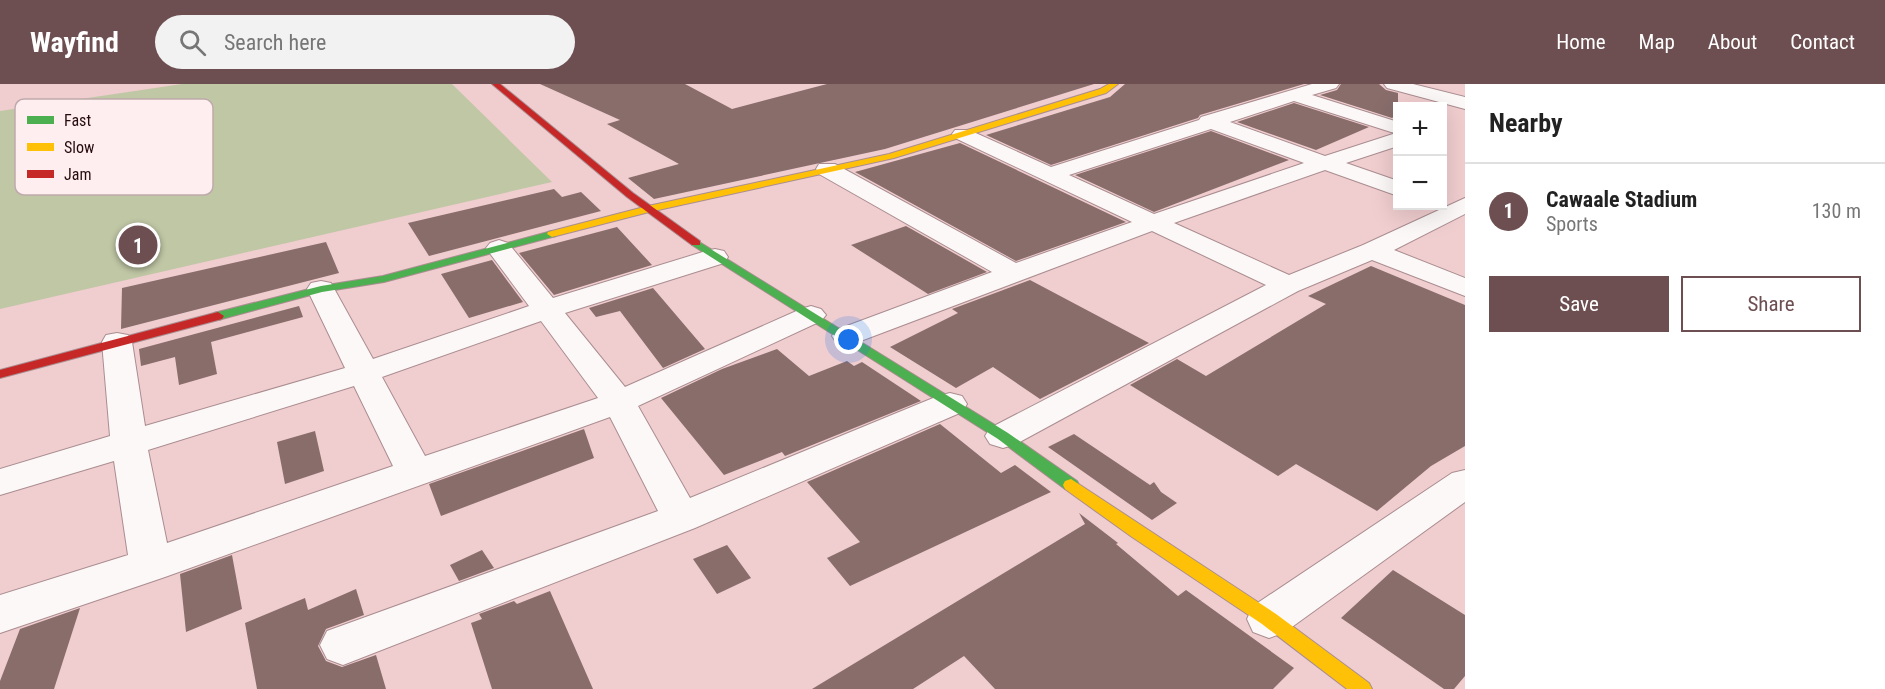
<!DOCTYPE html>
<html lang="en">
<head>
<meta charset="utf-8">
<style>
	:root { --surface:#fff; --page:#f2f2f2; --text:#222; --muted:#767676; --line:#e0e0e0; --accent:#6d4f52 }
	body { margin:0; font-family:"Roboto Condensed",sans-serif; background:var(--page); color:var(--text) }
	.controls { position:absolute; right:18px; top:18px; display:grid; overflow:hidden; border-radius:0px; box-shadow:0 6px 24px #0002 }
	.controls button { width:54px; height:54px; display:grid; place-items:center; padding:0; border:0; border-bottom:2px solid var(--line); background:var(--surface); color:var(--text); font:30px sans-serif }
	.you { position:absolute; left:849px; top:256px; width:21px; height:21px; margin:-15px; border:4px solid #fff; border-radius:50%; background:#1a73e8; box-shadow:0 0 0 9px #1a73e833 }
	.badge { display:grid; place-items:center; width:39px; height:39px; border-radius:50%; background:var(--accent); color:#fff; font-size:20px; font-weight:700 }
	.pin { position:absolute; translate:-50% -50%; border:3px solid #fff; box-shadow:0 2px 6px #0006 }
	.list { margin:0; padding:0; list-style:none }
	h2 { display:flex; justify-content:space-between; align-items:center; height:78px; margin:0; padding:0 24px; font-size:26px }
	h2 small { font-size:20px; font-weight:400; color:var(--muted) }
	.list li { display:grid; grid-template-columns:39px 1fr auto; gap:18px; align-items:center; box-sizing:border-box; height:96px; padding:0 24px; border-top:2px solid var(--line) }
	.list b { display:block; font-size:22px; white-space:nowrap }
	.list p { margin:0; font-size:20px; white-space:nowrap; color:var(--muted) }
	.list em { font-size:20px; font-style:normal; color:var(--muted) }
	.actions { display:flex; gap:12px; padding:18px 24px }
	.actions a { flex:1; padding:14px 0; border:2px solid var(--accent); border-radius:0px; text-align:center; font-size:21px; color:var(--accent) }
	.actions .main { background:var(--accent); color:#fff }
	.icon { flex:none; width:33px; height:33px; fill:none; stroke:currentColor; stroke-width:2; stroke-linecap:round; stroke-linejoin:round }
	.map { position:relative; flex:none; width:1465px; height:605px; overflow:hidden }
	header { display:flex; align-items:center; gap:36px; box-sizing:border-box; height:84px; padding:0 30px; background:var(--accent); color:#fff }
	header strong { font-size:28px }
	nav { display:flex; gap:33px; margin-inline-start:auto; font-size:21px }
	.search { width:420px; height:54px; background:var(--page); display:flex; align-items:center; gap:15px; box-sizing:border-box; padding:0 21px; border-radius:33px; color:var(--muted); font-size:22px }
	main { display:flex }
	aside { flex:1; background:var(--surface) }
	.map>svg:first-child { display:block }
</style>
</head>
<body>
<header>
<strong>Wayfind</strong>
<div class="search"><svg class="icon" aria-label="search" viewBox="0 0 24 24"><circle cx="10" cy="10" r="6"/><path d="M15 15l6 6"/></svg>Search here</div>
<nav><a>Home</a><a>Map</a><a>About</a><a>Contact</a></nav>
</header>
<main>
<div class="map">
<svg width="1465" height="605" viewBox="0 0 1465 605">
	<rect width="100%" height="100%" fill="#f0cdcf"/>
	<!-- green -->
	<path fill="#c0c7a5" d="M 182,0 L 452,0 L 552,98 L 0,225 L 0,27 Z"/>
	<!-- building -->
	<path fill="#886d6b" d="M 540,0 L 685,0 L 732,25 L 827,0 L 1094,0 L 885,65 L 654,115 L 628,94 L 679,80 L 607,40 L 620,36 Z
		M 1125,0 L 1304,0 L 1200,31 L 1198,34 L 1051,81 L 986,51 L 1110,13 Z
		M 1341,0 L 1379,0 L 1386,6 L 1398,9 L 1398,31 L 1392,34 L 1320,11 L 1337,6 Z
		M 1294,19 L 1369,43 L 1316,66 L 1237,38 Z
		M 1211,47 L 1289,76 L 1154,128 L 1075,91 Z
		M 960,59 L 1126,138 L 1016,177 L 855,88 Z
		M 554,105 L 562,113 L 581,108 L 601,127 L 429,172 L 408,139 Z
		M 906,142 L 987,188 L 928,210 L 851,161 Z
		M 617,143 L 652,181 L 554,211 L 519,169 Z
		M 326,158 L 339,189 L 121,245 L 122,204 Z
		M 492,176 L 523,218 L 469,234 L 441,190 Z
		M 1371,182 L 1465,221 L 1465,362 L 1431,382 L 1377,427 L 1296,380 L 1278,392 L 1130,301 L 1177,275 L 1206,292 L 1326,220 L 1308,212 Z
		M 1030,196 L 1149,259 L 1040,315 L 993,283 L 956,304 L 890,263 L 958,229 L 952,225 Z
		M 653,204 L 705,265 L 663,284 L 620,227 L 596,233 L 589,224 Z
		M 299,222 L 303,233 L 211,258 L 217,290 L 179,301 L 175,273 L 141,282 L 139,265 Z
		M 777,265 L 809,292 L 847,277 L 854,282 L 862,278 L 921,317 L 785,372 L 782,368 L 724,391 L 661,314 L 722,285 Z
		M 940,340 L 1001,389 L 1015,381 L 1051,408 L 850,502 L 827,474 L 860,458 L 807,398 Z
		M 584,345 L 594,374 L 441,432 L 429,400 Z
		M 315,347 L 324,387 L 285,400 L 277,358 Z
		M 1074,350 L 1150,401 L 1154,398 L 1161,408 L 1177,419 L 1152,436 L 1048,363 Z
		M 1079,429 L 1118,459 L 1116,460 L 1178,512 L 1186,506 L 1294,584 L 1273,605 L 995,605 L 964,572 L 913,605 L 812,605 L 1085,440 Z
		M 727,461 L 751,494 L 717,510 L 693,475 Z
		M 482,466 L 494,484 L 459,497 L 450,481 Z
		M 232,471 L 242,525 L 186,548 L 180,490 Z
		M 1393,486 L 1465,531 L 1465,592 L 1454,605 L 1444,605 L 1341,534 Z
		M 356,505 L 364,531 L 326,545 L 318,562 L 326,577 L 342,583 L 376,571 L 386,605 L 257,605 L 245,539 L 305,514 L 308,526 Z
		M 550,507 L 593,605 L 492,605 L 471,539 L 482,535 L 479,530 L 514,517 L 517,520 Z
		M 80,524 L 54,605 L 0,605 L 0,597 L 20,545 Z"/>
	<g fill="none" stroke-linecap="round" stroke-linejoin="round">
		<defs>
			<path id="street" d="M 1312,0 L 1339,0 L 1336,4 L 1312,11 L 1398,38 L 1398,62 L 1346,79 L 1398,97 L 1398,112 L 1325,86 L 1174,139 L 1289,191 L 1363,161 L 1465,114 L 1465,130 L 1394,166 L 1465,194 L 1465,212 L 1372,176 L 1298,207 L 1016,360 L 1003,364 L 990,360 L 985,352 L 990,344 L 1266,201 L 1152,147 L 858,258 L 847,261 L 836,258 L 832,252 L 836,246 L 992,188 L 819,90 L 816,85 L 819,80 L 835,80 L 1016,179 L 1132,138 L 955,54 L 952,50 L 955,46 L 969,46 L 1051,83 L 1199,36 L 1201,33 ZM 1294,17 L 1391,48 L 1396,49 L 1325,72 L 1230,38 ZM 1211,45 L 1304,79 L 1154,130 L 1069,91 Z
				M 1384,0 L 1413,0 L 1465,13 L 1465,25 L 1387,4 Z
				M 499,156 L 508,159 L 553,214 L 706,167 L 715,165 L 724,167 L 728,173 L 724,179 L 565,229 L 625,303 L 801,225 L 811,222 L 821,225 L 826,231 L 821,237 L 638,322 L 690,414 L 938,312 L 950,309 L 962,312 L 967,320 L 962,328 L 695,444 L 343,581 L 327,575 L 320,561 L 327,547 L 658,427 L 610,333 L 165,493 L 0,549 L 0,511 L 128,471 L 114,377 L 0,411 L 0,385 L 110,352 L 102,258 L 106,251 L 117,249 L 128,251 L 132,258 L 145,342 L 345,284 L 307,205 L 311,199 L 321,197 L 331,199 L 373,275 L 529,222 L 486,164 L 490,159 ZM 541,237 L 598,314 L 425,372 L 382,293 ZM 354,302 L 393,382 L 167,459 L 148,366 Z
				M 1465,386 L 1465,418 L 1285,548 L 1269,554 L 1253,548 L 1247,535 L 1253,522 L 1452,389 Z"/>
			<path id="fast" d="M 552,147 L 557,150 L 556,152 L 384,198 L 322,208 L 218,236 L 212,232 L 214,229 L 321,202 L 383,192 Z
				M 696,156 L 1008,349 L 1077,397 L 1079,401 L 1077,405 L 1065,405 L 998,355 L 692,161 L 692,157 Z"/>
			<path id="slow" d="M 1109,0 L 1118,0 L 1106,9 L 894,74 L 649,128 L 552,153 L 547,150 L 548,148 L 648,122 L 889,70 L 1100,5 Z
				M 1071,395 L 1276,530 L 1369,599 L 1372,605 L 1347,605 L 1262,540 L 1132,453 L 1065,405 L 1063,401 L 1065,397 Z"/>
			<path id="jam" d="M 492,0 L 500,0 L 633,109 L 700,157 L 700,161 L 692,161 L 627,113 Z
				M 218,228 L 224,232 L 222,235 L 0,294 L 0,286 Z"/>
		</defs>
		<!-- street casing -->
		<use href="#street" stroke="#aa8d90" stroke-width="2"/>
		<!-- fast casing -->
		<use href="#fast" stroke="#aa8d90" stroke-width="2"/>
		<!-- slow casing -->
		<use href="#slow" stroke="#aa8d90" stroke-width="2"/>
		<!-- jam casing -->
		<use href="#jam" stroke="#aa8d90" stroke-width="2"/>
		<!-- street -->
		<use href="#street" fill="#fdf8f8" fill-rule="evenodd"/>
		<!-- fast -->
		<use href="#fast" fill="#4caf50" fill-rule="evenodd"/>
		<!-- slow -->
		<use href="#slow" fill="#ffc107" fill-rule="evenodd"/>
		<!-- jam -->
		<use href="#jam" fill="#c62828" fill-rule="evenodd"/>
	</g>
	<!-- legend -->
	<rect x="15" y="15" width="198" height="96" rx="9" fill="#ffeeef" stroke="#beaaac" stroke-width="1.5"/>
	<rect x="27" y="32" width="27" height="8" fill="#4caf50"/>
	<rect x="27" y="59" width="27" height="8" fill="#ffc107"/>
	<rect x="27" y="86" width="27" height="8" fill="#c62828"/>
	<g font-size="16" fill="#260b0e">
		<text x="64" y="42">Fast</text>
		<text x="64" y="69">Slow</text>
		<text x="64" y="96">Jam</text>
	</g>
</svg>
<div class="controls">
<button>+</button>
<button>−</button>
</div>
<div class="you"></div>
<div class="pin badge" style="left:138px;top:161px">1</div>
</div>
<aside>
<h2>Nearby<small></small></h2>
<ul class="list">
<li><span class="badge">1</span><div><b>Cawaale Stadium</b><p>Sports</p></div><em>130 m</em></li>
</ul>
<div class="actions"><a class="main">Save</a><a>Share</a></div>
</aside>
</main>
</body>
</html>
